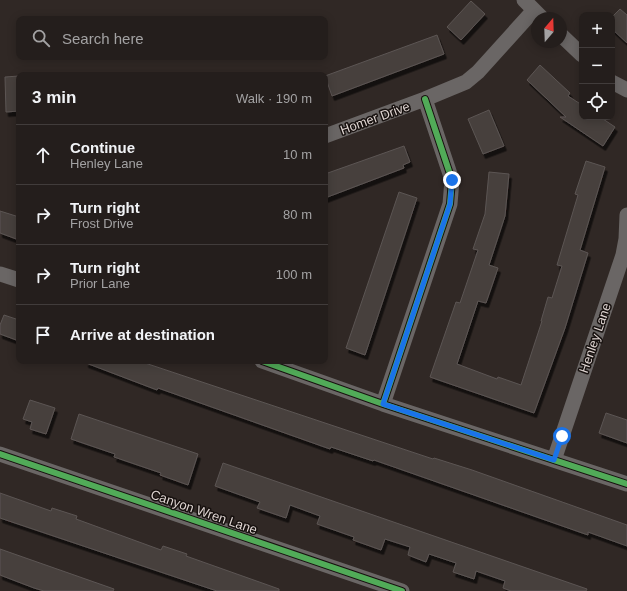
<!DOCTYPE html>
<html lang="en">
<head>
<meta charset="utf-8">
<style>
	:root { --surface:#241e1c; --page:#302b29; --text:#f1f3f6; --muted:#a3a2a3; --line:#413c3b }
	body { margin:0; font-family:Helvetica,sans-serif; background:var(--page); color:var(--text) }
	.controls { position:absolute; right:12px; top:12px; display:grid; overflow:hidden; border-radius:8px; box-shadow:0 2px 10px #0003 }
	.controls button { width:36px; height:36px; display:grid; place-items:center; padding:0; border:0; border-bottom:1px solid var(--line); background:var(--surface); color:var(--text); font:20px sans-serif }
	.compass { position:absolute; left:531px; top:12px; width:36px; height:36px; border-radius:50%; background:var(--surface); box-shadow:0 2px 10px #0003; rotate:19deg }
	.stop { position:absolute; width:12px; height:12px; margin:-9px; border:3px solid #1a73e8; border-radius:50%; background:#fff }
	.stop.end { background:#1a73e8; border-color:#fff; box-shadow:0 1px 4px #0008 }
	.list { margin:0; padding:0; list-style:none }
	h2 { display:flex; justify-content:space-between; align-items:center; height:52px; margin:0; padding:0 16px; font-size:17px }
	h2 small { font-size:13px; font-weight:400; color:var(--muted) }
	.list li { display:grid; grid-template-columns:26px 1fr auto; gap:12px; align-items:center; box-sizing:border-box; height:60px; padding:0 16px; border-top:1px solid var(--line) }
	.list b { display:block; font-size:15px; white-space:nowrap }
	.list p { margin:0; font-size:13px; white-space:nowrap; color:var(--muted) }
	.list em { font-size:13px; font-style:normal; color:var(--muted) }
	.icon { flex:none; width:22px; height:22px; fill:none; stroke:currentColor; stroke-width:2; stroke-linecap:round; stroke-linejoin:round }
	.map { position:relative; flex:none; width:627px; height:591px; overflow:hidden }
	.search { position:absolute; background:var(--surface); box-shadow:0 2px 10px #0003; left:16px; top:16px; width:312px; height:44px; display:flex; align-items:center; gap:10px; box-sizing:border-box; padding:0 14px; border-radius:8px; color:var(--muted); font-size:15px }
	.panel { position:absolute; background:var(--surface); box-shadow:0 2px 10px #0003; left:16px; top:72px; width:312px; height:292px; border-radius:8px }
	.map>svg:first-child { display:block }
</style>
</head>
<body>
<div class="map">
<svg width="627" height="591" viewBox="0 0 627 591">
	<defs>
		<filter id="shadow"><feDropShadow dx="2.5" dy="4.5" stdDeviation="0" flood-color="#0009"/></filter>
	</defs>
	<rect width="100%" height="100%" fill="#302825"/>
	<!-- building -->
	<path fill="#46403e" stroke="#5c5553" filter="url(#shadow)" d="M 471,1 L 485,14 L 461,40 L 447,27 Z
		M 620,9 L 627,15 L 627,43 L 612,29 L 612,17 Z
		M 437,35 L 444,54 L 332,96 L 325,76 Z
		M 540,65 L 570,93 L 568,96 L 582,105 L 582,117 L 600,117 L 615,127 L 603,146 L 560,117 L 566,117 L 527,80 Z
		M 19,76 L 19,111 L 6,112 L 5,77 Z
		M 489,110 L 504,146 L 483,154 L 468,119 Z
		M 404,146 L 410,162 L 403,165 L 404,168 L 325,198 L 325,174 Z
		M 586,161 L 605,167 L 580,250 L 588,253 L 565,328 L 534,413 L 430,377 L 456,302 L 460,303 L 478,250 L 473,249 L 485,214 L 489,172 L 509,174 L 505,216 L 489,265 L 498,268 L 486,303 L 478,301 L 457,364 L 497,379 L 498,377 L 521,385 L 542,321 L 541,321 L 548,297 L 552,298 L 562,266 L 557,265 L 578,195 L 575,194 Z
		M 399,192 L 417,198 L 365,355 L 346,348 Z
		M 0,211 L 19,217 L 19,240 L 0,233 Z
		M 4,315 L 19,320 L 19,341 L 0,334 L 0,325 Z
		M 86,361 L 139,361 L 433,459 L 434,458 L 472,470 L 627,525 L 627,546 L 588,532 L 588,535 L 374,460 L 373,461 L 331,447 L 330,449 L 158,388 L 157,390 L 86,363 Z
		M 30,400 L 55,408 L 46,434 L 30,429 L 32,422 L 23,419 Z
		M 606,413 L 627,420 L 627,443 L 599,433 Z
		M 79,414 L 198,454 L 188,485 L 160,475 L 161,473 L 114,457 L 115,454 L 71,439 Z
		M 223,463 L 587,589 L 586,591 L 511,591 L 503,588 L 505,581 L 476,571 L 474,579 L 453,572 L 456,563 L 429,554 L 426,562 L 408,555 L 410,547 L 385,539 L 381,550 L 353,540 L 354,537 L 317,524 L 320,516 L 290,505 L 286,518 L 257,508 L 260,502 L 215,486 Z
		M 0,493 L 51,511 L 52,508 L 77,516 L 76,519 L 161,550 L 163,546 L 187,554 L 186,556 L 279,589 L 279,591 L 217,591 L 0,518 Z
		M 0,549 L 114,589 L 113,591 L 44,591 L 34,588 L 0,575 Z"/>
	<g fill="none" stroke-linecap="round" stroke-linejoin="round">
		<!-- minor -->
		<path stroke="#6a6665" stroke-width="15" d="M 524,0 L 542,18
			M 561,35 L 582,55
			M 612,82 L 627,90
			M 325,136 L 425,99 L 466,82 L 478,72 L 534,10
			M 0,274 L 19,280
			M 262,361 L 383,404 L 627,484
			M 383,404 L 450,204 L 452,180 L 425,99
			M 0,454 L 402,591
			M 554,460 L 623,255 L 626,239 L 627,215"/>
		<defs>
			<path id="cycleway" d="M 262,361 L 383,404 L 627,484
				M 383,404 L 450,204 L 452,180 L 425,99
				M 0,454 L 402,591"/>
		</defs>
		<!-- cycleway casing -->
		<use href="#cycleway" stroke="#17110f" stroke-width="8"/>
		<!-- cycleway -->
		<use href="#cycleway" stroke="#51ab58" stroke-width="6"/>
	</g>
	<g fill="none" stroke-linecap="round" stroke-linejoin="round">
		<!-- route -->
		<path stroke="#1a73e8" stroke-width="5" d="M 452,180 L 450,204 L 383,404 L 554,460 L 562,436"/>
	</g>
	<g text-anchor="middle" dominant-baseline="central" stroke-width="3" stroke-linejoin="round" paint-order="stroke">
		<!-- street labels -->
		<g font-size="13" fill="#dfd5d2" stroke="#17110f">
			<text transform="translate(375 118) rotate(-20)">Homer Drive</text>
			<text transform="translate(595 338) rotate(-71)">Henley Lane</text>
			<text transform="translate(204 512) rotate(19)">Canyon Wren Lane</text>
		</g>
	</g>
</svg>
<div class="controls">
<button>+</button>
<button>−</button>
<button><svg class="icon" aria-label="locate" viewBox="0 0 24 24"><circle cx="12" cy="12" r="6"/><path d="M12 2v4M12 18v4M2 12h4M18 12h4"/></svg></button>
</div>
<svg class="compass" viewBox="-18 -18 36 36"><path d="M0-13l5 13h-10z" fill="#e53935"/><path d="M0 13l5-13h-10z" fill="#a3a2a3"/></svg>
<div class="stop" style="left:562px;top:436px"></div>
<div class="stop end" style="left:452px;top:180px"></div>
<div class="search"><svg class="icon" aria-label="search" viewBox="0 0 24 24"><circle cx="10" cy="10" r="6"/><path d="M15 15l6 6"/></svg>Search here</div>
<section class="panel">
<h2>3 min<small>Walk · 190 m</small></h2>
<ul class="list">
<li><svg class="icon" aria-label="ahead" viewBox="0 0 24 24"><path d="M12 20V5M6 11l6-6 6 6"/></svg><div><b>Continue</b><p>Henley Lane</p></div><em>10 m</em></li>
<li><svg class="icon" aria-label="right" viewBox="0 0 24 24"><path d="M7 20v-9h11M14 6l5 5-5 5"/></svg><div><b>Turn right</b><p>Frost Drive</p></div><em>80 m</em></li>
<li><svg class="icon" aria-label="right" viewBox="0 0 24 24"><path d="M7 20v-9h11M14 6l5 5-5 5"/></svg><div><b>Turn right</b><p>Prior Lane</p></div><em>100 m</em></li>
<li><svg class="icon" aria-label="arrive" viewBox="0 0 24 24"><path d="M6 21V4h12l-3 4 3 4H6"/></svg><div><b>Arrive at destination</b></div></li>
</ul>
</section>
</div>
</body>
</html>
